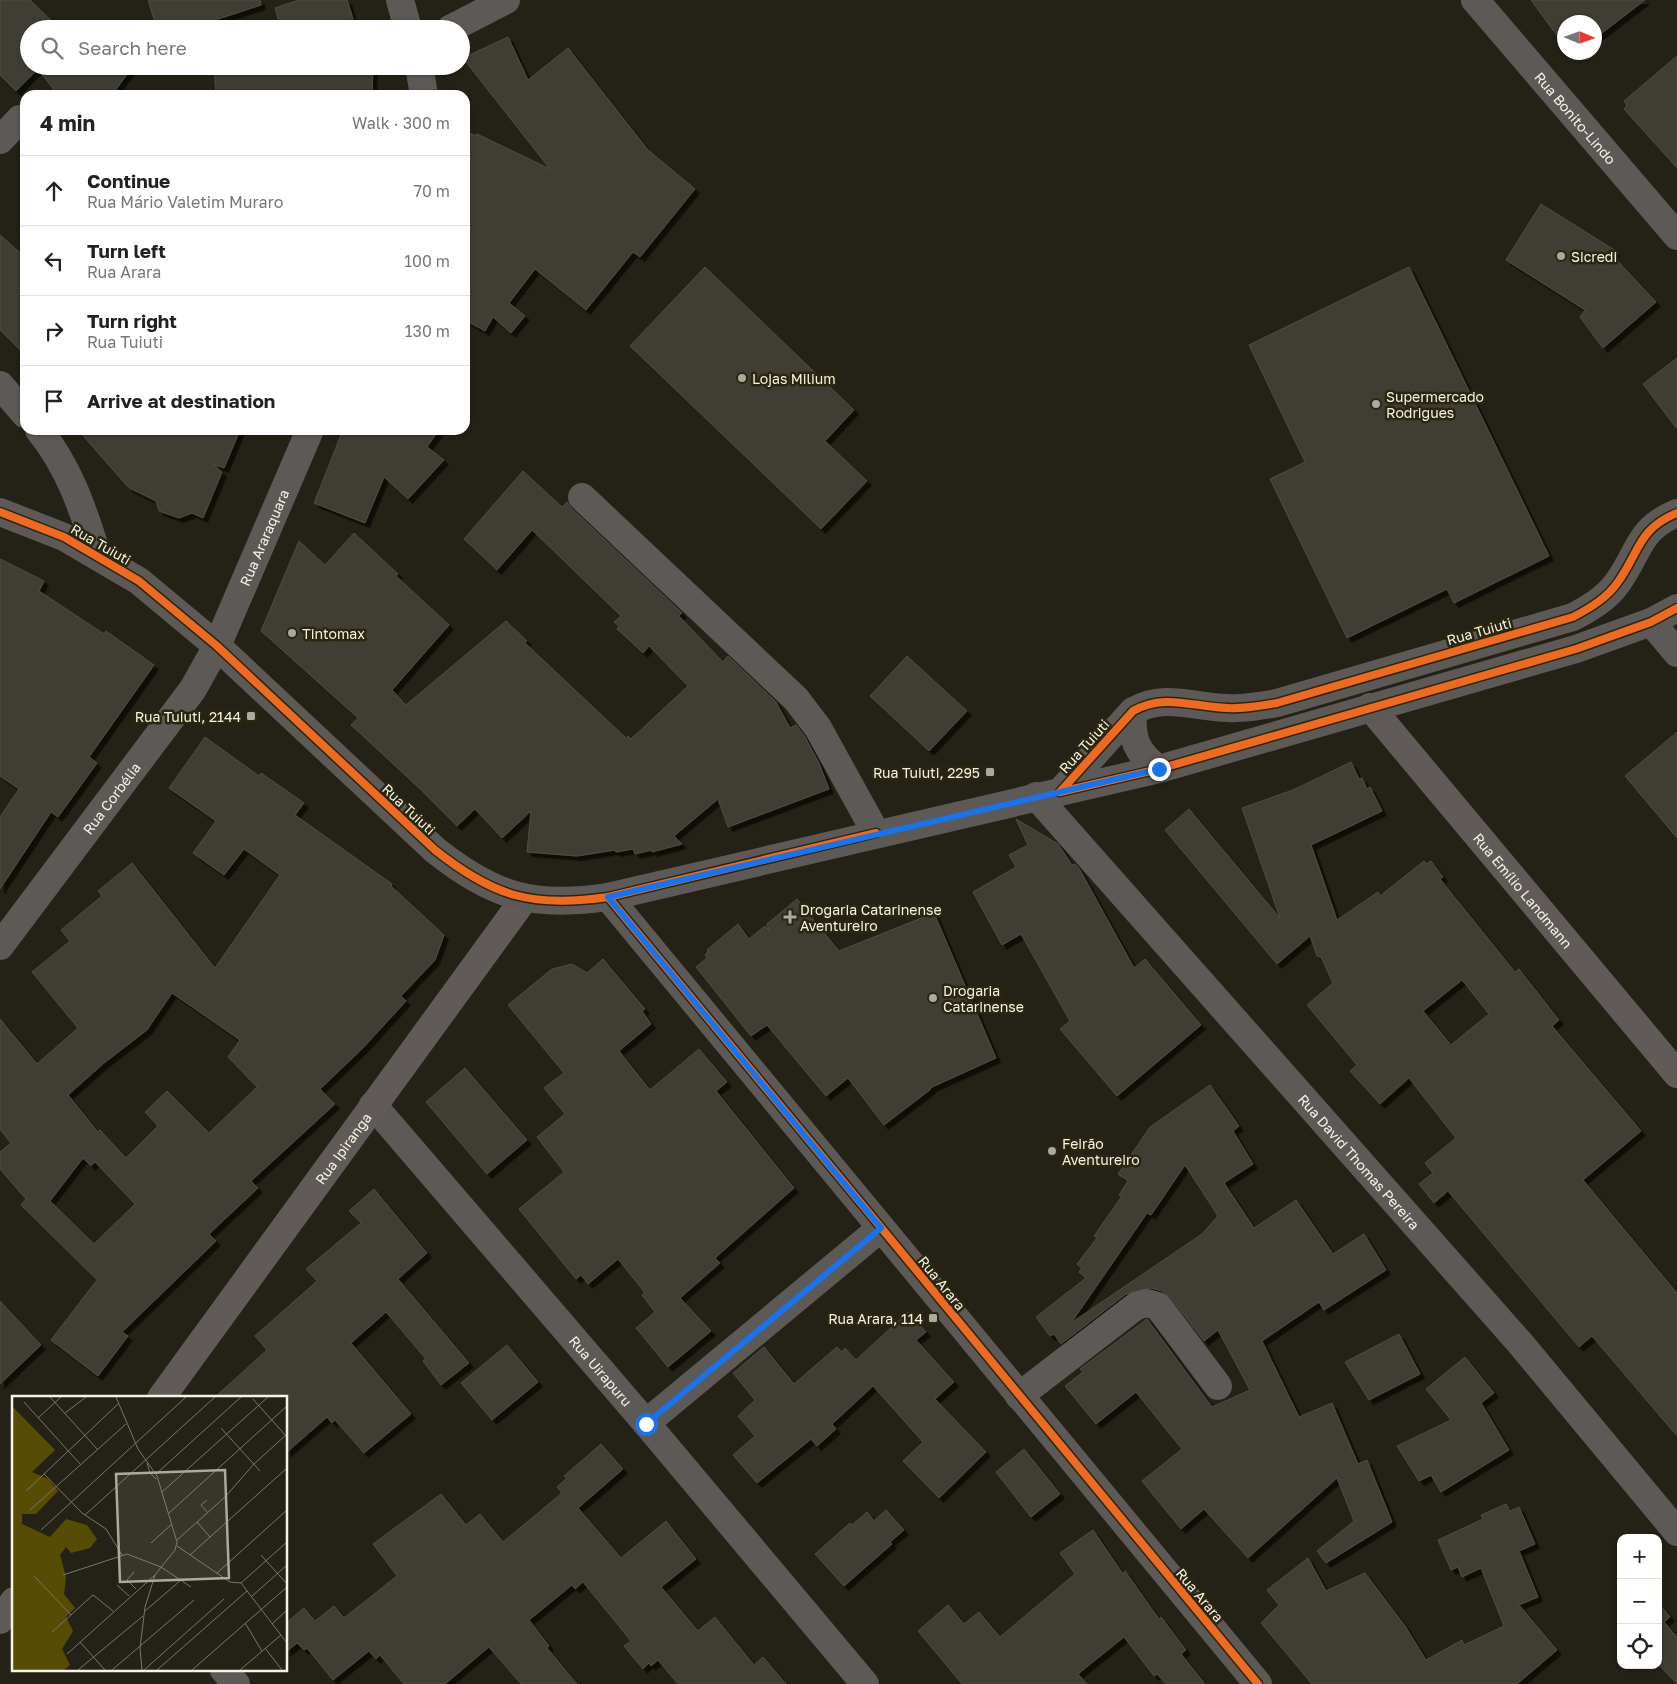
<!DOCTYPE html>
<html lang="en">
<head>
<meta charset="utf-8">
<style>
	:root { --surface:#fff; --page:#f2f2f2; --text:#222; --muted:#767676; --line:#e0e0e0 }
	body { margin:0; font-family:"Golos Text",sans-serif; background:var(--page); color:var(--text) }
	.controls { position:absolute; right:15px; bottom:15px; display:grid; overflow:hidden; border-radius:10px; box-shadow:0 1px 4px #0004 }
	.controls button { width:45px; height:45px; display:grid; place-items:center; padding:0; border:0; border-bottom:1px solid var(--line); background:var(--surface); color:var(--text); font:25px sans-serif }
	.compass { position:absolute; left:1557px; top:15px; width:45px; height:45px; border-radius:50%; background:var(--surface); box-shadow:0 1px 4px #0004; rotate:92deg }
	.stop { position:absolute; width:15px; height:15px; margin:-11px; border:4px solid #1a73e8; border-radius:50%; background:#fff }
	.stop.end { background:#1a73e8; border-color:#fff; box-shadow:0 1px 5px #0008 }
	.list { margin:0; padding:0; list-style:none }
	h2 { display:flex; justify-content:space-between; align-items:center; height:65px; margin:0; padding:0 20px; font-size:21px }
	h2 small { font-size:16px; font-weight:400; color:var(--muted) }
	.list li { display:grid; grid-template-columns:32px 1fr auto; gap:15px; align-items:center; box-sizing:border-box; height:70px; padding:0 20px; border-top:1px solid var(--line) }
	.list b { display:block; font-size:19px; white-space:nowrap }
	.list p { margin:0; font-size:16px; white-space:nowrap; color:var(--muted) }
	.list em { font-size:16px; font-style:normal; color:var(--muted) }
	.icon { flex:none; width:28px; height:28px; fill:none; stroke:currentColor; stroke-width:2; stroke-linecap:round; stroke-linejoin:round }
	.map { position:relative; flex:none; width:1677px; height:1684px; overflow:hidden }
	.search { position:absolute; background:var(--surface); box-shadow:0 1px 4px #0004; left:20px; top:20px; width:450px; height:55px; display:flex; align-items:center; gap:12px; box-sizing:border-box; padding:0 18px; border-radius:28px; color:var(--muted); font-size:19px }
	.panel { position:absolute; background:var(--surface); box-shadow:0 1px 4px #0004; left:20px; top:90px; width:450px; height:345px; border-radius:15px }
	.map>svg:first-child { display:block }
</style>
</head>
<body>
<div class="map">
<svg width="1677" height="1684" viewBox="0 0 1677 1684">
	<defs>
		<filter id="shadow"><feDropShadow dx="4.5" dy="4.5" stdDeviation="0" flood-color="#0009"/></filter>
	</defs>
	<rect width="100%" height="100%" fill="#242216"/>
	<!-- building -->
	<path fill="#403e35" stroke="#4e4d43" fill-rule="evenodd" filter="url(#shadow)" d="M 0,0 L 30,0 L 60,29 L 29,29 L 29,66 L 133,66 L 112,95 L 58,95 L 38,69 L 16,91 L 0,75 Z
		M 148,0 L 260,0 L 261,5 L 209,22 L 211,29 L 157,29 Z
		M 299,0 L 347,0 L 356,28 L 281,29 L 275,8 Z
		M 1531,0 L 1645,0 L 1594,39 L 1594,22 L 1564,22 L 1564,45 Z
		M 508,37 L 528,80 L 568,48 L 648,150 L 695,189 L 640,257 L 633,252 L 586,310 L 535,269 L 509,303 L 525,316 L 511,333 L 493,317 L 485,331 L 465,320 L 465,131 L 476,136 L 477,134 L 550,169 L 463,58 Z
		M 1677,56 L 1677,168 L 1624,109 L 1627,105 L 1624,101 Z
		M 214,66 L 373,66 L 372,95 L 216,95 Z
		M 1541,204 L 1616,251 L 1613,256 L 1656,302 L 1603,348 L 1580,317 L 1585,310 L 1506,260 Z
		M 0,235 L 25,257 L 25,355 L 0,330 Z
		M 705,267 L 854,410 L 825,441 L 867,481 L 821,529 L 630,346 Z
		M 1409,267 L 1549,556 L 1454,603 L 1447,589 L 1347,638 L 1270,479 L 1305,462 L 1249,345 Z
		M 1677,358 L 1677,429 L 1643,384 Z
		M 78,430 L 240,430 L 224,468 L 213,464 L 222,472 L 203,518 L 192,513 L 179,518 L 159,511 L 156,501 L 129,488 Z
		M 343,430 L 439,430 L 427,447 L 444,460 L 408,499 L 384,477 L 365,523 L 314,503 Z
		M 523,471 L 562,507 L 567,502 L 571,508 L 682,613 L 679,616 L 723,662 L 728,656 L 776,702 L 790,728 L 796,725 L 805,737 L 819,763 L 829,789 L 728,827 L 718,799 L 674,836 L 682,844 L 652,852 L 652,850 L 635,854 L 633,849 L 616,852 L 615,850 L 577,856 L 527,852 L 531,811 L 502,838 L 475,809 L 457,826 L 419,788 L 351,725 L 358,718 L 261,631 L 299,541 L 325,565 L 354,533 L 398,574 L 396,576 L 449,625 L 392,690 L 406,705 L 506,621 L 527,641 L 525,643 L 626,738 L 628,736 L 631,739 L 688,686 L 649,646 L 643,653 L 617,629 L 619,626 L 614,622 L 621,616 L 532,530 L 497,570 L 464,539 Z
		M 0,559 L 44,581 L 39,591 L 104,634 L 106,631 L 154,665 L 89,757 L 97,763 L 58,817 L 51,812 L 0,889 L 0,817 L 19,789 L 0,776 Z
		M 907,656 L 967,711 L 929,751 L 870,696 Z
		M 1677,732 L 1677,838 L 1625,776 Z
		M 205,737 L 259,776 L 261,773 L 304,803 L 295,815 L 392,884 L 391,886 L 444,935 L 435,960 L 401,996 L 406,1001 L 363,1048 L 320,1089 L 335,1104 L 251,1181 L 258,1188 L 209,1234 L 216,1241 L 122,1332 L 128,1336 L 98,1376 L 51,1340 L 97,1280 L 21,1205 L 26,1199 L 0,1169 L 0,1152 L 11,1143 L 0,1129 L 0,1019 L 37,1064 L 78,1028 L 32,972 L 70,941 L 61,930 L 102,896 L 98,891 L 132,863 L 215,968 L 280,875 L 244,849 L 224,875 L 193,853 L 216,821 L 169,788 ZM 172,993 L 240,1040 L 228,1057 L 257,1087 L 209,1133 L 167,1091 L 145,1112 L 158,1126 L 126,1158 L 100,1130 L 98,1132 L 68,1095 L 104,1063 L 147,1030 ZM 83,1158 L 91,1166 L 95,1162 L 135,1204 L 94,1244 L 50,1201 Z
		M 1351,762 L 1359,779 L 1362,778 L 1367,789 L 1370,787 L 1382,811 L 1311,845 L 1337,920 L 1378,892 L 1380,896 L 1424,861 L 1426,864 L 1431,861 L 1443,877 L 1440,879 L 1515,972 L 1519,969 L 1559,1020 L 1552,1026 L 1641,1131 L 1583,1180 L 1677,1293 L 1677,1436 L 1592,1336 L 1579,1347 L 1448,1191 L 1434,1203 L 1419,1184 L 1433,1173 L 1425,1163 L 1456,1138 L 1409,1078 L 1380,1104 L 1350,1071 L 1357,1065 L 1307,1005 L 1333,983 L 1321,957 L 1317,956 L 1310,936 L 1277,964 L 1165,830 L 1189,809 L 1280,918 L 1242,808 L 1293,790 ZM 1462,980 L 1489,1014 L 1451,1045 L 1423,1011 Z
		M 1016,819 L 1058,844 L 1072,865 L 1075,864 L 1080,870 L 1134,968 L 1145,959 L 1201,1025 L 1117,1096 L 1060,1029 L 1070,1021 L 1021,934 L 1002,945 L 973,892 L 1016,867 L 1009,855 L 1028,845 Z
		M 797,899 L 839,951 L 934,913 L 996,1058 L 930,1088 L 931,1089 L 884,1125 L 848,1078 L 826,1096 L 767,1025 L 751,1036 L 696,967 L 707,958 L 705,955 L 708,952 L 707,950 L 738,924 L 749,939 L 765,926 L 769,930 L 767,924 Z
		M 603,959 L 645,1009 L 642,1011 L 651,1024 L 619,1051 L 650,1090 L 699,1049 L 727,1082 L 716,1091 L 794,1188 L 715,1258 L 720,1263 L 680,1298 L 711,1331 L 668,1367 L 636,1328 L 655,1312 L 642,1295 L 645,1293 L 618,1259 L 588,1284 L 581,1275 L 576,1279 L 519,1209 L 564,1172 L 537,1137 L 565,1114 L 544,1088 L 564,1073 L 508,1005 L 552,969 L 572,964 L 587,973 Z
		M 465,1068 L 527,1140 L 487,1174 L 426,1102 Z
		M 1210,1085 L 1239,1126 L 1233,1131 L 1253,1164 L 1224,1183 L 1254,1228 L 1296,1200 L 1333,1254 L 1364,1234 L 1386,1270 L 1324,1310 L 1319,1302 L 1262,1341 L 1299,1417 L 1332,1403 L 1358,1464 L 1367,1460 L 1392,1522 L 1326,1563 L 1317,1551 L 1354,1521 L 1337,1478 L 1248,1558 L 1204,1509 L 1181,1529 L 1142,1481 L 1182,1449 L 1136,1392 L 1096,1424 L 1065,1386 L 1083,1372 L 1080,1369 L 1147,1319 L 1212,1407 L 1250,1390 L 1218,1330 L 1204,1341 L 1170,1297 L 1162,1291 L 1151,1288 L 1126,1294 L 1061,1344 L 1054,1334 L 1050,1336 L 1036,1317 L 1086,1278 L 1079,1272 L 1082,1268 L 1077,1264 L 1097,1238 L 1094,1236 L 1122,1196 L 1119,1195 L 1128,1181 L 1118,1174 L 1150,1127 ZM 1185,1165 L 1218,1216 L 1202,1234 L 1071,1323 L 1147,1213 L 1151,1215 Z
		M 374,1189 L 427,1253 L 398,1279 L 469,1363 L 441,1385 L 423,1361 L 426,1359 L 386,1312 L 351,1343 L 411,1414 L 364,1453 L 335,1420 L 332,1423 L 327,1417 L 286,1453 L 286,1398 L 214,1398 L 267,1350 L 255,1336 L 317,1281 L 306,1269 L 361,1223 L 349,1211 Z
		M 0,1301 L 41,1345 L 0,1384 Z
		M 908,1312 L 926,1332 L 916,1340 L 954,1382 L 935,1399 L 986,1452 L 939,1498 L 903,1461 L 923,1442 L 873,1386 L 832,1424 L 836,1429 L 817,1446 L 811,1439 L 757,1483 L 733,1455 L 755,1436 L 738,1416 L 755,1400 L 733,1373 L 764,1347 L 794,1384 L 837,1347 L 842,1352 L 845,1348 L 856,1360 Z
		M 1399,1334 L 1420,1374 L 1369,1400 L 1345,1362 Z
		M 507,1345 L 538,1382 L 492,1420 L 461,1383 Z
		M 1465,1357 L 1494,1393 L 1481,1403 L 1509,1450 L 1441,1492 L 1431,1475 L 1419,1481 L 1397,1446 L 1451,1420 L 1426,1389 Z
		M 601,1444 L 623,1469 L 578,1508 L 621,1558 L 666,1521 L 696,1559 L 661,1587 L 698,1631 L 715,1617 L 754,1665 L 763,1657 L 786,1684 L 678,1684 L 658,1660 L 651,1666 L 649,1663 L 643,1669 L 624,1646 L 631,1641 L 583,1582 L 575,1589 L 572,1585 L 529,1620 L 549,1646 L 547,1648 L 577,1684 L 521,1684 L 489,1647 L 445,1684 L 404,1684 L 380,1655 L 376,1659 L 369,1651 L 333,1680 L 307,1648 L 304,1650 L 297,1643 L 286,1652 L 286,1623 L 304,1608 L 315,1621 L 334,1606 L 344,1618 L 397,1576 L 373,1544 L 441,1494 L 466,1525 L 480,1514 L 503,1542 L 562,1493 L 557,1487 L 567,1478 L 564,1476 Z
		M 1024,1449 L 1060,1494 L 1031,1517 L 996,1472 Z
		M 1506,1504 L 1510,1511 L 1519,1507 L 1535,1544 L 1519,1551 L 1538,1597 L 1519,1605 L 1557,1650 L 1517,1684 L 1312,1684 L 1261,1623 L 1279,1605 L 1267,1590 L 1308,1558 L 1326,1591 L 1365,1573 L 1405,1626 L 1426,1660 L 1462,1640 L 1464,1645 L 1504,1626 L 1481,1568 L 1462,1577 L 1458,1567 L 1451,1570 L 1438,1540 L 1483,1519 L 1481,1515 Z
		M 886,1510 L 904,1530 L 890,1542 L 892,1544 L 844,1586 L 815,1554 L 850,1523 L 852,1525 L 867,1512 L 874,1521 Z
		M 1093,1530 L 1123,1574 L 1125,1571 L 1159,1619 L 1161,1617 L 1186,1650 L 1181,1654 L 1205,1684 L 1166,1684 L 1157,1674 L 1154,1676 L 1124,1637 L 1078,1674 L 1087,1684 L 962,1684 L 918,1631 L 948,1605 L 964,1624 L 979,1612 L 1000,1637 L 1075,1574 L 1060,1553 Z
		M 1658,1602 L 1670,1617 L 1664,1622 L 1677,1637 L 1677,1684 L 1658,1664 Z"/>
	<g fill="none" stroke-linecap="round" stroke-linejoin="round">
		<!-- street -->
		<g stroke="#5c5957" stroke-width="28">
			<path d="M 400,0 L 408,29"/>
			<path id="s1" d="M 1475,0 L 1677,236"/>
			<path d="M 450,29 L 506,0"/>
			<path d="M 419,66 L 424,95"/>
			<path d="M 0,140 L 20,119 L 25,123"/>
			<path d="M 0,385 L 25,414"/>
			<path d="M 39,430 C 69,467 83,509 97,554"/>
			<path d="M 582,497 L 796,699 L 818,728 L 876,833"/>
			<path d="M 1651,622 L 1677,653"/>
			<path id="s2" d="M 1036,796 L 1520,1343 L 1677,1532"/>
			<path d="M 608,897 L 1258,1684"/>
			<path id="s3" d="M 0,946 L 193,689 L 217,646 L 310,430"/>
			<path id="s4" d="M 373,1105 L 646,1423 L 865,1684"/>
			<path d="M 1019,1396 L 1136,1306 L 1147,1303 L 1158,1306 L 1218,1386"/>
			<path d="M 646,1423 L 881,1228"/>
			<path d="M 224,1670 L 236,1684"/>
		</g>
		<!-- secondary -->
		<g stroke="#605b58" stroke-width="28">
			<path id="s5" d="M 1370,707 L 1677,1074"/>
			<path id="s6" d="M 161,1398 L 524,899"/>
			<path d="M 0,1620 L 14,1601"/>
		</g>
		<!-- primary -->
		<path stroke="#5d5956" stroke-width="28" d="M 0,512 L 64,537 L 139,581 L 217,646 L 435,850 C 494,897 533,908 608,897 L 1159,769 L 1576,649 L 1651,622 L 1677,608
			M 1133,711 C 1131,738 1136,753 1159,769
			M 1060,792 L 1133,711 C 1164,693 1193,707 1227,708 C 1244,709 1260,706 1277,703 L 1573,617 C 1590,608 1607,598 1618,582 C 1640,551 1638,529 1677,513"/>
		<defs>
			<path id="cycleway" d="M 0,512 L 64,537 L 139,581 L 217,646 L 435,850 C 494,897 533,908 608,897 L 876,833
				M 1060,792 L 1133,711 C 1164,693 1193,707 1227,708 C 1244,709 1260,706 1277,703 L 1573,617 C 1590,608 1607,598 1618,582 C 1640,551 1638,529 1677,513
				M 1060,792 L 1159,769 L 1576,649 L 1651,622 L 1677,608
				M 608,897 L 1258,1684"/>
		</defs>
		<!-- cycleway casing -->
		<use href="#cycleway" stroke="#2a2610" stroke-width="11"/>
		<!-- cycleway -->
		<use href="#cycleway" stroke="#ed6a23" stroke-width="8"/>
	</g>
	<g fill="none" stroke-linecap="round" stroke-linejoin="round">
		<!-- route -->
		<path stroke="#1a73e8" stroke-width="6" d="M 646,1424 L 881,1228 L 608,897 L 1159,769"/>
	</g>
	<!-- markers -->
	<g fill="#acaa9d" stroke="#2a2610" stroke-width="2">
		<circle cx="1561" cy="256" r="5"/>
		<circle cx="742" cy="378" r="5"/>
		<circle cx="1376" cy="404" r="5"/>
		<circle cx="292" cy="633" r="5"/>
		<rect x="246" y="711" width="10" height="10" rx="2.5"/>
		<rect x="985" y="767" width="10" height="10" rx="2.5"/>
		<path d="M787.5 909.5h5v5h5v5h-5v5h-5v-5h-5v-5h5z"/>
		<circle cx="933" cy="998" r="5"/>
		<circle cx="1052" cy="1151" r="5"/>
		<rect x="928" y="1313" width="10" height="10" rx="2.5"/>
	</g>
	<g text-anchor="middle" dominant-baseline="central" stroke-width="5" stroke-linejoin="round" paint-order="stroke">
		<!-- street labels -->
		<g font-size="14" fill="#f5f3e5" stroke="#2a2610">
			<text stroke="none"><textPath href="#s1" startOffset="155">Rua Bonito-Lindo</textPath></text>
			<text stroke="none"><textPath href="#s3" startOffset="489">Rua Araraquara</textPath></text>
			<text transform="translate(101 544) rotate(30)">Rua Tuiuti</text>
			<text transform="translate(1479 631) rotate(-16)">Rua Tuiuti</text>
			<text transform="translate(1084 746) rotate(-48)">Rua Tuiuti</text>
			<text stroke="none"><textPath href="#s3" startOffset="185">Rua Corbélia</textPath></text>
			<text transform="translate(409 809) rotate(43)">Rua Tuiuti</text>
			<text stroke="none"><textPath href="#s5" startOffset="239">Rua Emílio Landmann</textPath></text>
			<text stroke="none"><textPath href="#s6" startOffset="309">Rua Ipiranga</textPath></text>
			<text stroke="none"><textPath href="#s2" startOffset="488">Rua David Thomas Pereira</textPath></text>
			<text transform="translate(942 1283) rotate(51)">Rua Arara</text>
			<text stroke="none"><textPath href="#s4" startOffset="350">Rua Uirapuru</textPath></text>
			<text transform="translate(1200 1595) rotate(50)">Rua Arara</text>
		</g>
		<!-- poi labels -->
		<g font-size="14" fill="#f5f3e5" stroke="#2a2610" text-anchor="start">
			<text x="1571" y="256">Sicredi</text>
			<text x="752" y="378">Lojas Milium</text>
			<text x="1386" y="396">Supermercado<tspan x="1386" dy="16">Rodrigues</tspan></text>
			<text x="302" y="633">Tintomax</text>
			<text x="241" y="716" text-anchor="end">Rua Tuiuti, 2144</text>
			<text x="980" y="772" text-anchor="end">Rua Tuiuti, 2295</text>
			<text x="800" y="909">Drogaria Catarinense<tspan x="800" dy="16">Aventureiro</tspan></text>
			<text x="943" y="990">Drogaria<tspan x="943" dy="16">Catarinense</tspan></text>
			<text x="1062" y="1143">Feirão<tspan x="1062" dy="16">Aventureiro</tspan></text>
			<text x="923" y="1318" text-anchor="end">Rua Arara, 114</text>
		</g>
	</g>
	<!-- overview -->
	<g transform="translate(12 1396)">
		<rect width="275" height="275" fill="#242216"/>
		<path d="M 0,10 L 43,54 L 20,76 L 36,83 L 46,95 L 24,118 L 10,118 L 10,128 L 38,141 L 54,123 L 75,129 L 85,143 L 78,152 L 59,157 L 54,151 L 48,159 L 54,181 L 52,198 L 63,212 L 54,221 L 61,235 L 50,253 L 58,269 L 52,274 L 0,274 Z" fill="#574c04"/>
		<path fill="none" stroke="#787669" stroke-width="1" d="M 38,1 L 86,54M 104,1 L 126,53 L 145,80 L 165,146 L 163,154 L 143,179 L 133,211 L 128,252 L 130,274M 241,3 L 275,41M 12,6 L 69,69M 53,17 L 74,1M 26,22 L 49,1M 209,32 L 248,75M 135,67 L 138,77 L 144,83M 32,78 L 70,117 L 94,133 L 110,159M 144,78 L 229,1M 14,95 L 106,8M 150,96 L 256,1M 195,104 L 189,109 L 196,117M 18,114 L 114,28M 157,117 L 275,10M 73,119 L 203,1M 185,126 L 198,141M 29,134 L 174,1M 165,144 L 213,101 L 242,68 L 275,38M 139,147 L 160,128M 165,150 L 218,186 L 229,187M 178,159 L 275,72M 249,159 L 275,188M 122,176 L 115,184 L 124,193M 205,177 L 275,114M 51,179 L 115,158 L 149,171 L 179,191M 22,180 L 59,219M 229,187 L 275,247M 229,187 L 275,146M 105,189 L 117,200M 239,201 L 275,169M 133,215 L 169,184M 233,227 L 250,255M 260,228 L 275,214M 40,236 L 81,199 L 101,215M 68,246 L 93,274M 253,252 L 270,274M 55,258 L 143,179M 66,274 L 131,220M 100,274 L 182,204M 132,274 L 212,203M 145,274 L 235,195M 180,274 L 275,191M 228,274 L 269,239"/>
		<path fill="#acaa9d" fill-opacity="0.15" stroke="#acaa9d" stroke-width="2.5" d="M 213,74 L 217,182 L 108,186 L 104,78 Z"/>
		<rect width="275" height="275" fill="none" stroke="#f5f3e5" stroke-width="2.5"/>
	</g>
</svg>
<div class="controls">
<button>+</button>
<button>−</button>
<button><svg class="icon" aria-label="locate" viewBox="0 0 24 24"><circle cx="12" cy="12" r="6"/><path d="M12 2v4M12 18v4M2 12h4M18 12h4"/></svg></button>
</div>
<svg class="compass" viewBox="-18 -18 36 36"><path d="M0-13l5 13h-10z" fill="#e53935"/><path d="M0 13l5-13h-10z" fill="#767676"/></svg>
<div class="stop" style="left:646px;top:1424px"></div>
<div class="stop end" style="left:1159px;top:769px"></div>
<div class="search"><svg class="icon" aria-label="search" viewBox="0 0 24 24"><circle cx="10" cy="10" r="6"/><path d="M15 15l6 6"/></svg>Search here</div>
<section class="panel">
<h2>4 min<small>Walk · 300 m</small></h2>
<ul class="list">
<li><svg class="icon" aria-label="ahead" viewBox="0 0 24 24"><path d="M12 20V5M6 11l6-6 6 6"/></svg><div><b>Continue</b><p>Rua Mário Valetim Muraro</p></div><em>70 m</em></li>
<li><svg class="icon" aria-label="left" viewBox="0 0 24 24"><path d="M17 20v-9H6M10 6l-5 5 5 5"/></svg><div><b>Turn left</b><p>Rua Arara</p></div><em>100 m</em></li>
<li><svg class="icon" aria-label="right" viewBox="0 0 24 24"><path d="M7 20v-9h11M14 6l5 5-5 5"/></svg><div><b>Turn right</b><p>Rua Tuiuti</p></div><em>130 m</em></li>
<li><svg class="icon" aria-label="arrive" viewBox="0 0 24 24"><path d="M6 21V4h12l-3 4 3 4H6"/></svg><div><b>Arrive at destination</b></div></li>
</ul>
</section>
</div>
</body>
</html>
